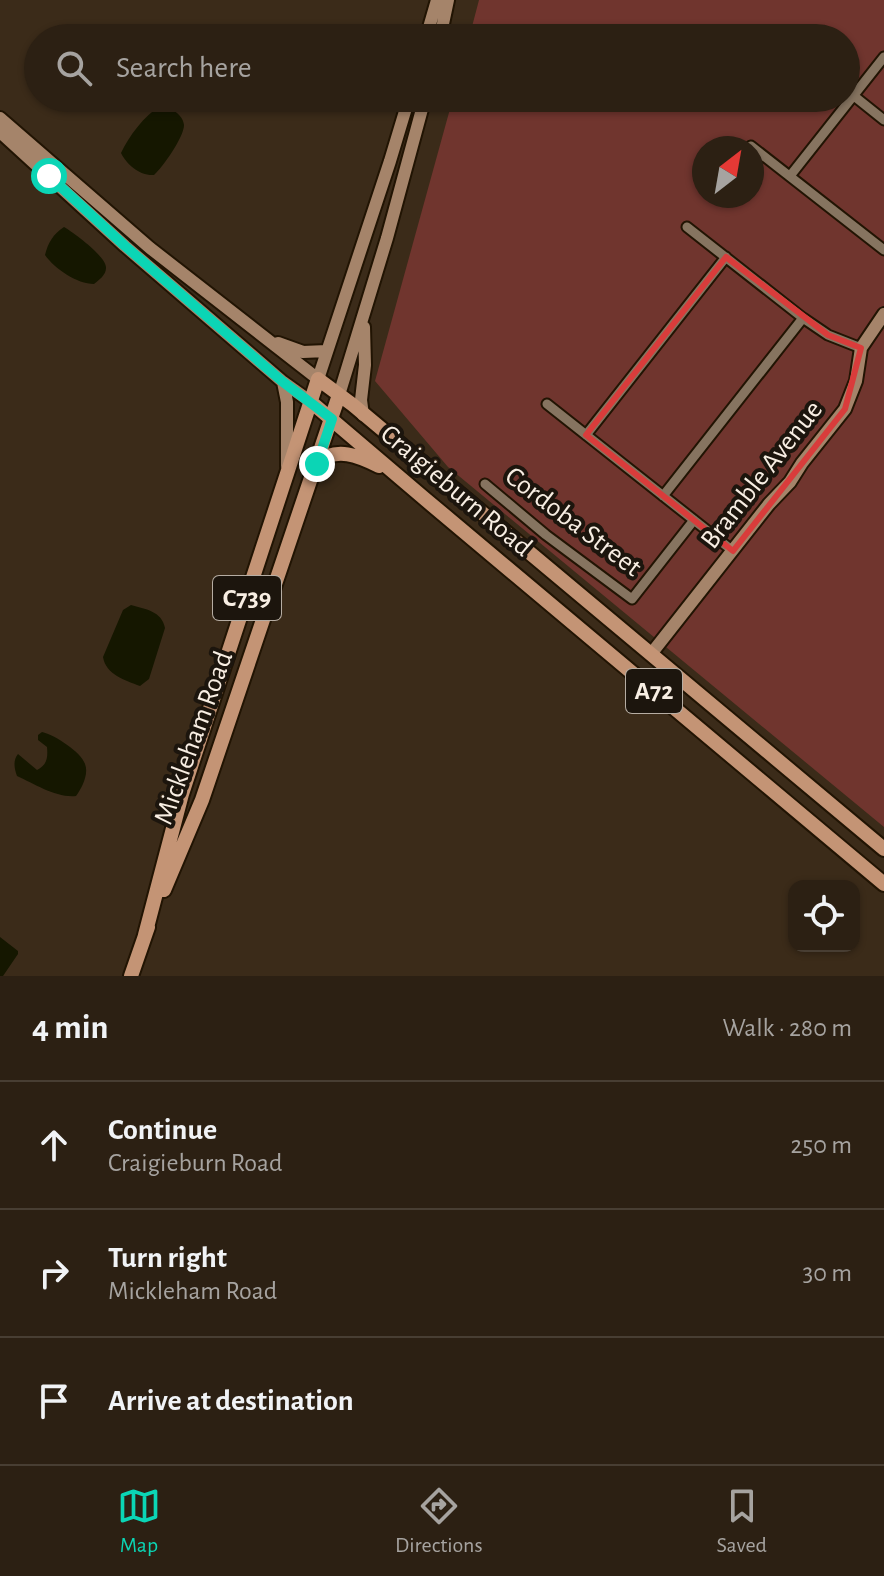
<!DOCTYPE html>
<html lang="en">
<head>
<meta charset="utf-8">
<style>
	:root { --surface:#2c2013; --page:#382d21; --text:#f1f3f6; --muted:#a6a3a0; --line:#483e33; --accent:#0bd5b5 }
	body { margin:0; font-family:"Alegreya Sans",sans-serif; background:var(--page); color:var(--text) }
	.controls { position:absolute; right:24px; bottom:24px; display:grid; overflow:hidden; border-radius:16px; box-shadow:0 2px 6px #0004 }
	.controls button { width:72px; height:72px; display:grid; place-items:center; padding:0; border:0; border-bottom:2px solid var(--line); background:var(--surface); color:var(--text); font:40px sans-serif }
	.compass { position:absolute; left:692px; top:136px; width:72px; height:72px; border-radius:50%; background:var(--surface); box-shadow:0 2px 6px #0004; rotate:31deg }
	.stop { position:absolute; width:24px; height:24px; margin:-18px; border:6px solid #0bd5b5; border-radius:50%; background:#fff }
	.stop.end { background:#0bd5b5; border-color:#fff; box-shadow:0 2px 8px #0008 }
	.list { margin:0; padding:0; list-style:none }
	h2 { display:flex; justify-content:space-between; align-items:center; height:104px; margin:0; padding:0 32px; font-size:34px }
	h2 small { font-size:26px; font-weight:400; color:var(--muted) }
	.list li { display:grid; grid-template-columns:52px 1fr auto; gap:24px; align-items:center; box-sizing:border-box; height:128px; padding:0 32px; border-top:2px solid var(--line) }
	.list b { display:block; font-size:30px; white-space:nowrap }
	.list p { margin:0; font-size:26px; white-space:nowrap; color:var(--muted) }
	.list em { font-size:26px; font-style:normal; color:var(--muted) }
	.icon { flex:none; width:44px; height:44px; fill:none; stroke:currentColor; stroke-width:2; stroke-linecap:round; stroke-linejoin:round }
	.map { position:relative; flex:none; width:884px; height:976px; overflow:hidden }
	.search { position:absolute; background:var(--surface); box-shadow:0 2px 6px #0004; left:24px; right:24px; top:24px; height:88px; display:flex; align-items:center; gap:20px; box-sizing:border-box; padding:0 28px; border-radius:44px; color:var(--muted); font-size:30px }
	.sheet { height:488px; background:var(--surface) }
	nav { display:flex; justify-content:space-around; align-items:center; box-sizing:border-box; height:112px; border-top:2px solid var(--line); background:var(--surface); font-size:22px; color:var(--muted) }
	nav a { display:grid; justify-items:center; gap:4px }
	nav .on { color:var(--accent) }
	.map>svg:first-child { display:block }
</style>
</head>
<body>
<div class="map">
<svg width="884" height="976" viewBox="0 0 884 976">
	<rect width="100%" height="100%" fill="#3b2b19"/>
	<!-- green -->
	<path fill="#70352e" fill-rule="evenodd" d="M 479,0 L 884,0 L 884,827 L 448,467 L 375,381 L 453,98 L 846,98 L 846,38 L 469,38 ZM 704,148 L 752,148 L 752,196 L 704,196 Z"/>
	<!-- water -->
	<path fill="#151700" d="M 160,106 C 170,107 183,114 184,125 C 184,137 163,167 154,175 C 140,176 127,165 121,153 C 129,136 144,116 160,106 Z
		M 64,227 C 73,232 107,257 106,268 C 106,275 99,280 94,284 C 77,284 55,269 45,255 C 48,243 53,234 64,227 Z
		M 131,605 C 145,609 162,611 165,628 L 149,679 L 140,686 C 125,680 106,675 103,657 L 123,610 Z
		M 42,732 C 55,735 81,752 85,764 C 89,774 82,788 76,796 C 56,798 35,784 17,776 C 14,768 13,760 18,754 L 37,770 C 47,765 48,758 47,747 L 38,740 L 38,735 Z
		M 0,937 L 18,951 L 18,954 L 3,976 L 0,976 Z"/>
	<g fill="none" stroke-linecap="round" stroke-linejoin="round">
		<defs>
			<path id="street" d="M 854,96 L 884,120
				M 751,146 L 884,250
				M 790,176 L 884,57
				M 687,227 L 803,318 L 828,335 L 861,348
				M 547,404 L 733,551
				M 586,435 L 726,257
				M 485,484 L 546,535 L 632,599 L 694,520
				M 663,496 L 803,318"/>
			<path id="secondary" d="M 426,38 L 437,0
				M 440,38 L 448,0
				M 0,118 L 150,248 L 318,379 L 390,161 L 409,98
				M 0,132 L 125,246 L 283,382 L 311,402
				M 278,343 L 303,352 L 327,351
				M 283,382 L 287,402 L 287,466
				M 339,395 L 387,238 L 425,98
				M 363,415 L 361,400 L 365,365 L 364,327
				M 651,654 L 769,504 L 790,482 L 802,463 L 845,409 L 856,381 L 861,348 L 884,314"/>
			<path id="primary" d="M 311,402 L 425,499 L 884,884
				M 317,463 C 336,446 359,456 379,466
				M 164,890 L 202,800 L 339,395
				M 145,935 L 182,794 L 318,379 L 353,405 L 884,849
				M 131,976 L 148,927"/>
		</defs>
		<!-- street casing -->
		<use href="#street" stroke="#211403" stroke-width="13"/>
		<!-- secondary casing -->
		<use href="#secondary" stroke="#211403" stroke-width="16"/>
		<!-- primary casing -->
		<use href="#primary" stroke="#211403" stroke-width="18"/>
		<!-- street -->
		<use href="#street" stroke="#867460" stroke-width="9"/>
		<!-- secondary -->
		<use href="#secondary" stroke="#a5846a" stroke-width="12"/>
		<!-- primary -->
		<use href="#primary" stroke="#c49475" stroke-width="14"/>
	</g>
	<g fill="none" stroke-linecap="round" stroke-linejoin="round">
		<!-- route -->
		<path stroke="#0bd5b5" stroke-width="10" d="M 49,176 L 125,246 L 283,382 L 332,419 L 317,464"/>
	</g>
	<!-- marked area -->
	<path fill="none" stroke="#d93c3b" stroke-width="6" stroke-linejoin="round" d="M 726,257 L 828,335 L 861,348 L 845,409 L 733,551 L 586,435 Z"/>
	<g text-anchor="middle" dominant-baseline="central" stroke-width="8" stroke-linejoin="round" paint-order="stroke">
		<!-- shield labels -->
		<g fill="#1c150d" stroke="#b6ada3" stroke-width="2">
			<rect x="213" y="576" width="68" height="44" rx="6"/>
			<rect x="626" y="669" width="56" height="44" rx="6"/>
		</g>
		<g font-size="26" font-weight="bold" fill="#f8eee3">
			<text x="247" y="598">C739</text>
			<text x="654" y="691">A72</text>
		</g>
		<!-- street labels -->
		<g font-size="28" fill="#f8eee3" stroke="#1c150d">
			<text transform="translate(762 475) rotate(-52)">Bramble Avenue</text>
			<text transform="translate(456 491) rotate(40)">Craigieburn Road</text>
			<text transform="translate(573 522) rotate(37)">Cordoba Street</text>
			<text transform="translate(194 738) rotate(-70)">Mickleham Road</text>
		</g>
	</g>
</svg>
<div class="controls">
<button><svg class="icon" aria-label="locate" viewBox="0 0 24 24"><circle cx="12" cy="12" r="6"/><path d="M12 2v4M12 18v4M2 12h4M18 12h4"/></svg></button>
</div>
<svg class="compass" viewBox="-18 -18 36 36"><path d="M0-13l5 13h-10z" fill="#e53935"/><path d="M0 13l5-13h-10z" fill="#a6a3a0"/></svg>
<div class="stop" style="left:49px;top:176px"></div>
<div class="stop end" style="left:317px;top:464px"></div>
<div class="search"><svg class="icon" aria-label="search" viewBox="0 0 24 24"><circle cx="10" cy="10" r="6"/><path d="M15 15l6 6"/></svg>Search here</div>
</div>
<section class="sheet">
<h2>4 min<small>Walk · 280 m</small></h2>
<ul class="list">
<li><svg class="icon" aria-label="ahead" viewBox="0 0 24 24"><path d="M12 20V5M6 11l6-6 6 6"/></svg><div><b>Continue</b><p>Craigieburn Road</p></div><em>250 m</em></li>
<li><svg class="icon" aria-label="right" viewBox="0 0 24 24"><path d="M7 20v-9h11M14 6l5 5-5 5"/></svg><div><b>Turn right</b><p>Mickleham Road</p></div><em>30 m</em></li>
<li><svg class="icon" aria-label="arrive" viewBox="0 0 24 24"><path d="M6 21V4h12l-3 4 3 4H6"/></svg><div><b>Arrive at destination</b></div></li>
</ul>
</section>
<nav>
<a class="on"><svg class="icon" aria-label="map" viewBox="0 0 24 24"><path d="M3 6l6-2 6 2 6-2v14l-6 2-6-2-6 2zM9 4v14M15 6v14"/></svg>Map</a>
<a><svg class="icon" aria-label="directions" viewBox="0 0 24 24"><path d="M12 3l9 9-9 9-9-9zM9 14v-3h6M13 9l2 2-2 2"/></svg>Directions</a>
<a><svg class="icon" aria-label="saved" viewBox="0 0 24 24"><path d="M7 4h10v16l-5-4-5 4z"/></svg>Saved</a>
</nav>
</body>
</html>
